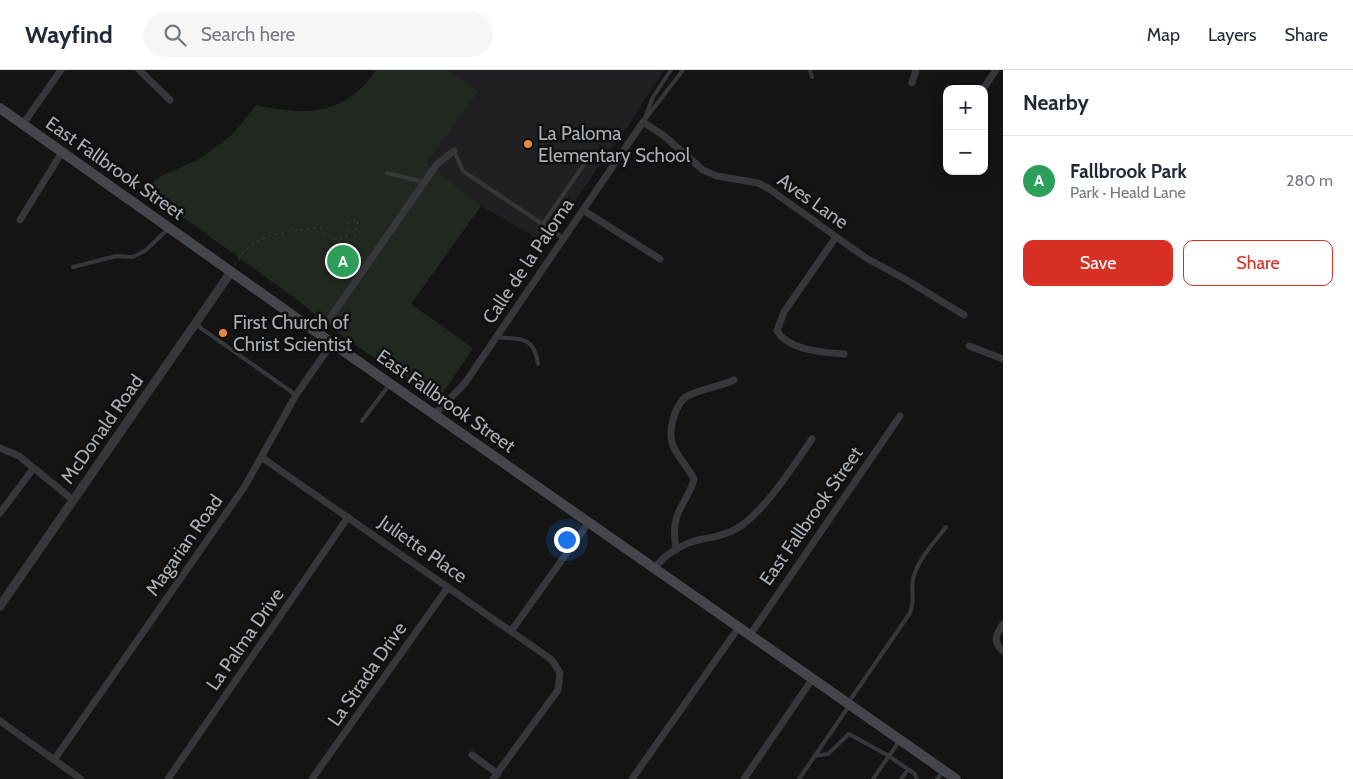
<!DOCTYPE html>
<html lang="en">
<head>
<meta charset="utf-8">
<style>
	:root { --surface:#fff; --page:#f6f6f7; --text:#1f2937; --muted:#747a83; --line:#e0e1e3; --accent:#d93025 }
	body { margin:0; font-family:Cabin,sans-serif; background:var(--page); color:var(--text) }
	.controls { position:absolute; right:15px; top:15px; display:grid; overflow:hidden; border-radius:10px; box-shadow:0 2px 12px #0003 }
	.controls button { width:45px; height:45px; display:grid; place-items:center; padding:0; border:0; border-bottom:1px solid var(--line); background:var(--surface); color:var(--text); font:25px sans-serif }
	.you { position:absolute; left:566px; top:469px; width:18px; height:18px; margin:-12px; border:4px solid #fff; border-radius:50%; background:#1a73e8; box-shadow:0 0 0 8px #1a73e833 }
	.badge { display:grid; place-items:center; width:32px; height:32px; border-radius:50%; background:var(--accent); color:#fff; font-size:16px; font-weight:700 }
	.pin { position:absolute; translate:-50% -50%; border:2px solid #fff; box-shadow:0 1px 5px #0006 }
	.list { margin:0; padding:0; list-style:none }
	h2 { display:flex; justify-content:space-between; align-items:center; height:65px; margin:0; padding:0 20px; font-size:21px }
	h2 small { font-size:16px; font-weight:400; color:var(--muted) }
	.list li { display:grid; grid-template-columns:32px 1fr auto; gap:15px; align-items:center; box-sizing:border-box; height:90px; padding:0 20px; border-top:1px solid var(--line) }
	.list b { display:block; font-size:19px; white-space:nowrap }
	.list p { margin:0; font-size:16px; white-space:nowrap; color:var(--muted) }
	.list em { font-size:16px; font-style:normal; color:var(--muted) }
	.actions { display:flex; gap:10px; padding:15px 20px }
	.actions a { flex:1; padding:11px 0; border:1px solid var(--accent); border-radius:10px; text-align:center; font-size:18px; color:var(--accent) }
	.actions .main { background:var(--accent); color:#fff }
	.icon { flex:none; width:28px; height:28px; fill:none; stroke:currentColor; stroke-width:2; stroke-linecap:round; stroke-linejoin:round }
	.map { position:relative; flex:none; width:1003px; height:709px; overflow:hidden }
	header { display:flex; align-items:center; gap:30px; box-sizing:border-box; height:70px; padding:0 25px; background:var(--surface); border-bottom:1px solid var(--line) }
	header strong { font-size:24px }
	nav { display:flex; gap:28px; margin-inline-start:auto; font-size:18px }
	.search { width:350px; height:45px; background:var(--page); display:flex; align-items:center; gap:12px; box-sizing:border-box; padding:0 18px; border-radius:28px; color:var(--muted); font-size:19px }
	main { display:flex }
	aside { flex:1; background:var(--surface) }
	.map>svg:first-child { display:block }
</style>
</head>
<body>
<header>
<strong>Wayfind</strong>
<div class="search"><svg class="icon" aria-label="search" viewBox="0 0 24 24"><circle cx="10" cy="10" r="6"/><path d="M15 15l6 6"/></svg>Search here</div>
<nav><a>Map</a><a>Layers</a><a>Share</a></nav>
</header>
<main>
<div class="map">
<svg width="1003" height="709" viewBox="0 0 1003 709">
	<rect width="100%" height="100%" fill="#141415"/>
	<!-- built -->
	<path fill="#202022" d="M 448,0 L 664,0 L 629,54 L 545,173 L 481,136 L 427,93 L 479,21 Z"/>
	<!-- green -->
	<path fill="#212820" d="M 376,0 L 448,0 L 479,21 L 427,93 L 481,136 L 411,234 L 473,278 L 437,332 L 334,260 L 300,232 L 143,118 L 163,105 L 198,90 L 232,65 L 256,35 C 306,46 345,46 376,0 Z"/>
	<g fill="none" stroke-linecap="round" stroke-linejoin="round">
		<!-- path -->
		<path stroke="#3b3e41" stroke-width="1" stroke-dasharray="2.5 4" stroke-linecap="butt" d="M 235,195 C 254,160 286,164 320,157 L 324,165 L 337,170 L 346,167 L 348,153 L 358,150 L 353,180 L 363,188"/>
		<!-- service -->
		<path stroke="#35373a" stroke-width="4" d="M 810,0 L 812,7
			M 645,48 L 653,27 L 671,0
			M 643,52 L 683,0
			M 454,81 L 463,101 L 563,168
			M 387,103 L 424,112
			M 542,155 L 592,83 L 618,87
			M 73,197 L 116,186 L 133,187 L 146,180 L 168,159
			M 195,254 L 296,325
			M 495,267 C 521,270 534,265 538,294
			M 362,351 L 389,315
			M 848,633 L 910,543 C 916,527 910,521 913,509 C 918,489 934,473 946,457
			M 814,686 L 828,684 L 849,664 L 889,686 L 900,670
			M 799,709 L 849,636
			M 873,709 L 889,686 L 915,704 L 917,709
			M 901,709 L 908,700
			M 937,709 L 944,701"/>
		<!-- minor -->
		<path stroke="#35373a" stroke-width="7" d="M 139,0 L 170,30
			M 912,13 L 916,0
			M 983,19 L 996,0
			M 23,54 L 61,0
			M 583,140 L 660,189
			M 20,150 L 62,82
			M 836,167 L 784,242 L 777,261 C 789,281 824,282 844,284
			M 319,264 L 437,94 L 454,81
			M 969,276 L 1003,289
			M 435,344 L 465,313 L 643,52 L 663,65 L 703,100 L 717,106 L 758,113 L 768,118 L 866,188 L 905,209 L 964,245
			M 0,378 L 19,386 L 73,430
			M 261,387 L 552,590 L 560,603 L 558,620 L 493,709
			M 0,443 L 33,399
			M 676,480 C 674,467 673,454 679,441 C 684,430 691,422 694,409 C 680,383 664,379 674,346 C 676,340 681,330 686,327 C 700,319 719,317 734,310
			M 655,498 C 665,483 686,472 703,469 C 715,467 726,465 736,459 C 763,444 794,395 812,369
			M 1003,554 C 996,564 992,572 1003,581
			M 512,560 L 589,452
			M 750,565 L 900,346
			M 0,651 L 81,709
			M 472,685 L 498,704
			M 54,690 L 245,416 L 296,325 L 332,273
			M 168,709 L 348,447
			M 312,709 L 448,517
			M 632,709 L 739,557
			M 744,709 L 813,608"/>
		<!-- tertiary -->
		<path stroke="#35373a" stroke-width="9" d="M 0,536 L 231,202"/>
		<!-- secondary -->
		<path stroke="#43464a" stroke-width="10" d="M 0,38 L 319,264 L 956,709"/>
	</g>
	<!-- markers -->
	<g fill="#e3893f" stroke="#0f0f10" stroke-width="2">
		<circle cx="528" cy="74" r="5"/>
		<circle cx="223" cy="263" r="5"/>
	</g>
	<g text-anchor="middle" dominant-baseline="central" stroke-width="5" stroke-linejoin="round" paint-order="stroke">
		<!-- poi labels -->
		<g font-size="19" fill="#a7aeb5" stroke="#0f0f10" text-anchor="start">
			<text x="538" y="63">La Paloma<tspan x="538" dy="22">Elementary School</tspan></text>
			<text x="233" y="252">First Church of<tspan x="233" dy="22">Christ Scientist</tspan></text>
		</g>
		<!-- street labels -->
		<g font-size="19" fill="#a7aeb5" stroke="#0f0f10">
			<text transform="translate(115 98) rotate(35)">East Fallbrook Street</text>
			<text transform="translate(813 131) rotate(35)">Aves Lane</text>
			<text transform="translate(528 191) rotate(-56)">Calle de la Paloma</text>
			<text transform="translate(446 331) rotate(35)">East Fallbrook Street</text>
			<text transform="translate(102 359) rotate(-55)">McDonald Road</text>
			<text transform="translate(811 446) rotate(-55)">East Fallbrook Street</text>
			<text transform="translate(184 475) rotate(-55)">Magarian Road</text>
			<text transform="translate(423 479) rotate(35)">Juliette Place</text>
			<text transform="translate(245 569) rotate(-55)">La Palma Drive</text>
			<text transform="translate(367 604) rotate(-55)">La Strada Drive</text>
		</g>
	</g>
</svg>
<div class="controls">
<button>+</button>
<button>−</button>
</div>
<div class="you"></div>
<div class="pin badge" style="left:343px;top:191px;background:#2e9e5b">A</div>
</div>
<aside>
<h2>Nearby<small></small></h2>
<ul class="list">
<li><span class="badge" style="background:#2e9e5b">A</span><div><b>Fallbrook Park</b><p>Park · Heald Lane</p></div><em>280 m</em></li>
</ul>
<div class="actions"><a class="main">Save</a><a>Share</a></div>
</aside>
</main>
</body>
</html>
